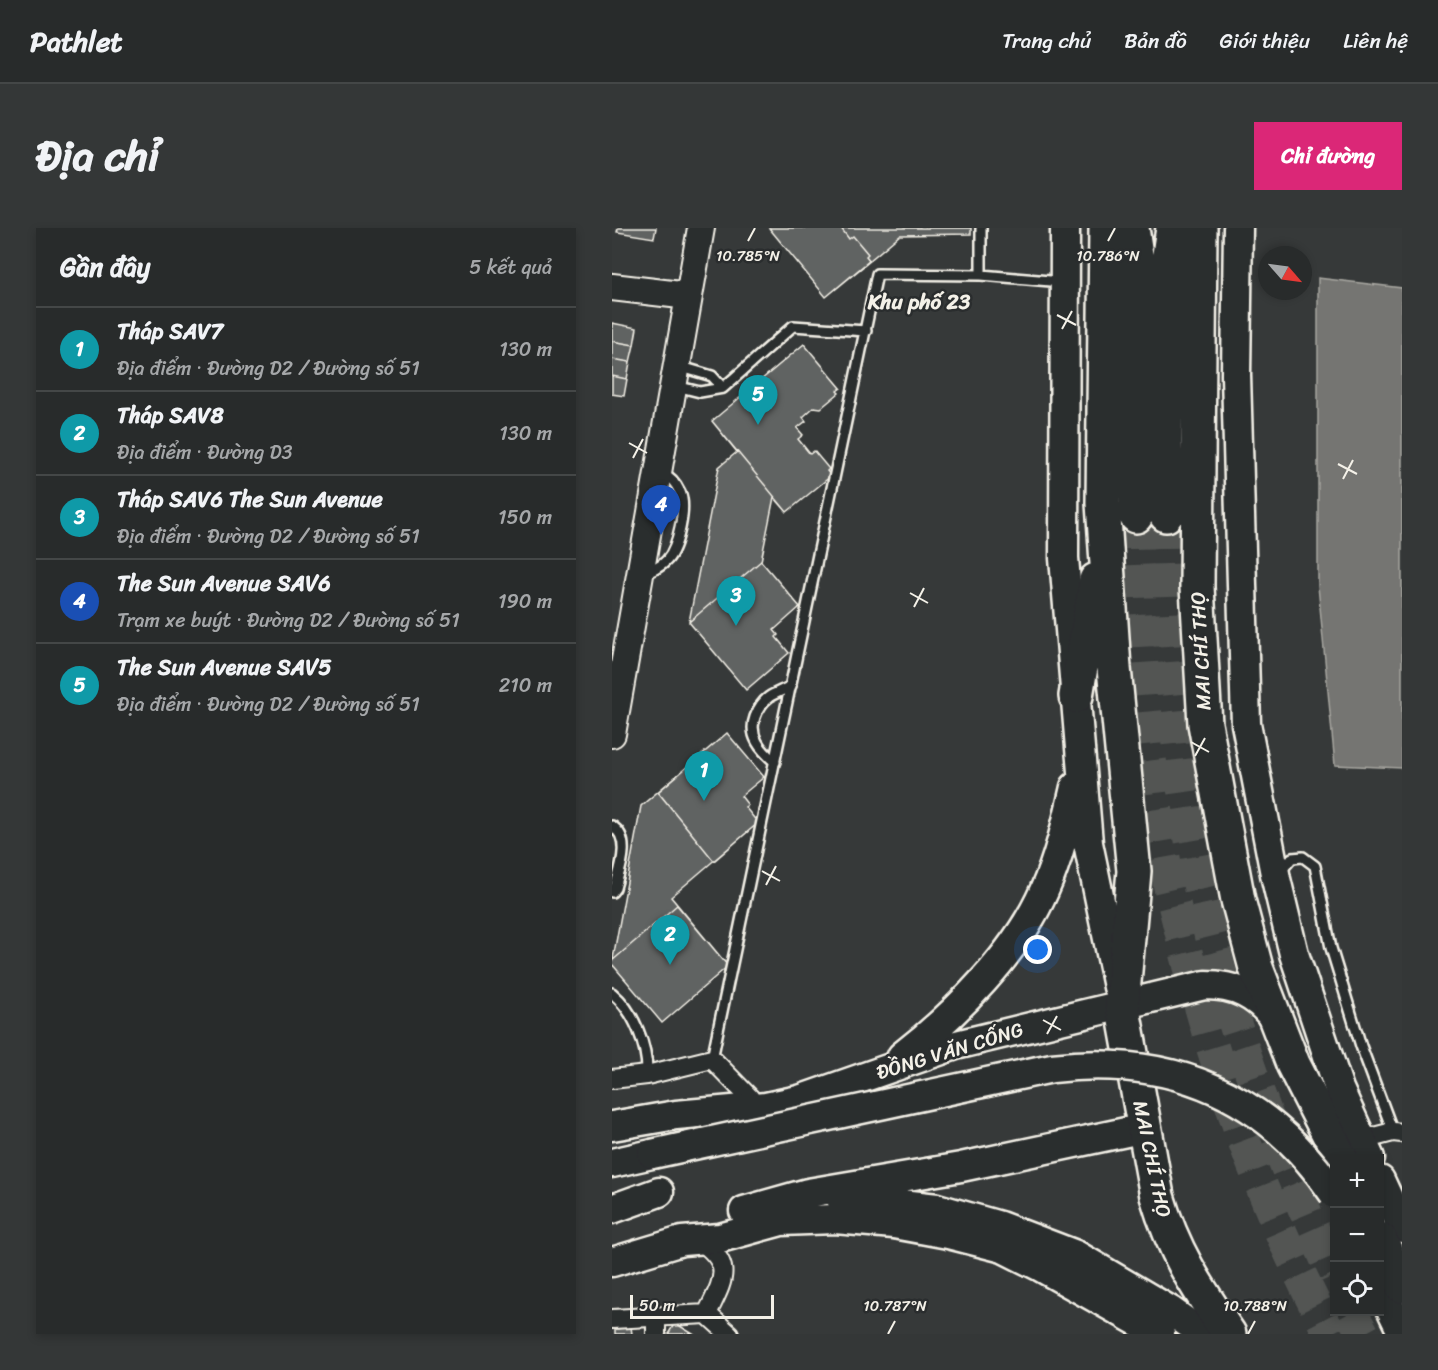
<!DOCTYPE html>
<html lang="vi">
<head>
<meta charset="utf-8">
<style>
	:root { --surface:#282b2b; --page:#343737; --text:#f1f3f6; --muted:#a5a7a9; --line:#444747; --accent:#db2777 }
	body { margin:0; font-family:Sriracha,sans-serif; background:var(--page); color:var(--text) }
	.controls { position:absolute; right:18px; bottom:18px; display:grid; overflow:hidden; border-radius:0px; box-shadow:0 3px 9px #0003 }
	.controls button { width:54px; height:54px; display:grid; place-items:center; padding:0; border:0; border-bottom:2px solid var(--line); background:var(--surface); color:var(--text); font:30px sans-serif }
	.compass { position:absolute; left:646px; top:18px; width:54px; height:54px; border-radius:50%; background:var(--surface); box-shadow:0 3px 9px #0003; rotate:118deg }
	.scale { position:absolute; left:18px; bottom:15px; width:144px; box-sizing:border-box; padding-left:6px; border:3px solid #f4f1e8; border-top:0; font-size:16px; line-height:21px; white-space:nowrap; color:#f4f1e8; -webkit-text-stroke:4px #2a2d2e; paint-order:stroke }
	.you { position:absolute; left:426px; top:722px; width:21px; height:21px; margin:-15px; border:4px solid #fff; border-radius:50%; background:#1a73e8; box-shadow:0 0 0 9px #1a73e833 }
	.badge { display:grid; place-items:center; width:39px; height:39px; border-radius:50%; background:var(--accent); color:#fff; font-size:20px; font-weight:700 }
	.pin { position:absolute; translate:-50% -50px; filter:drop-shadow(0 2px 3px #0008) }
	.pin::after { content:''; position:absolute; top:32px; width:21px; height:18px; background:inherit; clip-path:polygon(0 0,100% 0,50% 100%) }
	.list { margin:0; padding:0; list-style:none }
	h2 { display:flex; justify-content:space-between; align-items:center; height:78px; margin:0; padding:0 24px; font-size:26px }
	h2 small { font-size:20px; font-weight:400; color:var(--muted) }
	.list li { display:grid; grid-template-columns:39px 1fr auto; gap:18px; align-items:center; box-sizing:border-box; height:84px; padding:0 24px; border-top:2px solid var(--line) }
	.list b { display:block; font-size:22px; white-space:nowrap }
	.list p { margin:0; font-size:20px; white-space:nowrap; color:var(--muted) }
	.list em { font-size:20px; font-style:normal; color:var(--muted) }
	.icon { flex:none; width:33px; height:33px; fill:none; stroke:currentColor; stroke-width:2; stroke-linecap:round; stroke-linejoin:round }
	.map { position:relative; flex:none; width:790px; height:1106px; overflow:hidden; border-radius:0px }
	header { display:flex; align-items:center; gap:36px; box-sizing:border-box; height:84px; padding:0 30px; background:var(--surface); border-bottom:2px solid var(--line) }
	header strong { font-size:28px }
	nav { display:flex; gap:33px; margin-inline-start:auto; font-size:21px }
	.intro { display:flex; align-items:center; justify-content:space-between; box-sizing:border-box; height:144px; padding:0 36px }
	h1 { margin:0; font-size:42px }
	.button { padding:15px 27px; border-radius:0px; background:var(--accent); color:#fff; font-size:21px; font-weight:700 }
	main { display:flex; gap:36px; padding:0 36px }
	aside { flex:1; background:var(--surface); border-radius:0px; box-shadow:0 3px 9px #0003 }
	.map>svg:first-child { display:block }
</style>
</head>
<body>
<header>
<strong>Pathlet</strong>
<nav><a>Trang chủ</a><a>Bản đồ</a><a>Giới thiệu</a><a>Liên hệ</a></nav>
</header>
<div class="intro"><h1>Địa chỉ</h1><a class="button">Chỉ đường</a></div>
<main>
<aside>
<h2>Gần đây<small>5 kết quả</small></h2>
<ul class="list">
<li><span class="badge" style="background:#0f9aa8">1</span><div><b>Tháp SAV7</b><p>Địa điểm · Đường D2 / Đường số 51</p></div><em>130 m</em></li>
<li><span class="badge" style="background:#0f9aa8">2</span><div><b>Tháp SAV8</b><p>Địa điểm · Đường D3</p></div><em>130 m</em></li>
<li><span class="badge" style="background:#0f9aa8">3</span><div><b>Tháp SAV6 The Sun Avenue</b><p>Địa điểm · Đường D2 / Đường số 51</p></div><em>150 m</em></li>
<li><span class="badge" style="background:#1a4fb4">4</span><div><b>The Sun Avenue SAV6</b><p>Trạm xe buýt · Đường D2 / Đường số 51</p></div><em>190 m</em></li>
<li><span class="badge" style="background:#0f9aa8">5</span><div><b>The Sun Avenue SAV5</b><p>Địa điểm · Đường D2 / Đường số 51</p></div><em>210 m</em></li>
</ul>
</aside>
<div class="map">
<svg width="790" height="1106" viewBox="0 0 790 1106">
	<rect width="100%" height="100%" fill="#363939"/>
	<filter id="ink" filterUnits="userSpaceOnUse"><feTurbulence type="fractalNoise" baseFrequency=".0167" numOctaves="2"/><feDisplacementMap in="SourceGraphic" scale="12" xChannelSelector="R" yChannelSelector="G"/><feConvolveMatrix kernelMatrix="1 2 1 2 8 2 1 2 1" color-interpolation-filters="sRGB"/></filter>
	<g filter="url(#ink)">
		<!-- water -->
		<path fill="#757572" stroke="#a8a7a1" stroke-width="1.5" d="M 706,50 L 790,60 L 790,540 L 723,537 L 706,358 Z"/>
		<!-- building -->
		<path fill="#616362" stroke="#f4f1e8" stroke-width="1.5" d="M 6,0 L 44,0 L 42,10 L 5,4 Z
			M 157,0 L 229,0 L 237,11 L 241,8 L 256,26 L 254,28 L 258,33 L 214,69 Z
			M 157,0 L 359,0 L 359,6 L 288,7 L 214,69 Z
			M 0,95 L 25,100 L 22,117 L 0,113 Z
			M 0,113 L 22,117 L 18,134 L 0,131 Z
			M 192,116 L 229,160 L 225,163 L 227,165 L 209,180 L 202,179 L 191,189 L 194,193 L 185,200 L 191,207 L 186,211 L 198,226 L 202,223 L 217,241 L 215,243 L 219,248 L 175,284 L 100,193 Z
			M 192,116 L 229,160 L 225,163 L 227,165 L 209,180 L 202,179 L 191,189 L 194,193 L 185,200 L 191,207 L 186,211 L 198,226 L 202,223 L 217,241 L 215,243 L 219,248 L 175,284 L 162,269 L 149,333 L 188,379 L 162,402 L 166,407 L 164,409 L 177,425 L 134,462 L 77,394 L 107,239 L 125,224 L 100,193 Z
			M 0,131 L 18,134 L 15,151 L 0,148 Z
			M 0,148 L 15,151 L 12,168 L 0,166 Z
			M 149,333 L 188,379 L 162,402 L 166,407 L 164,409 L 177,425 L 134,462 L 77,394 Z
			M 115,505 L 152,549 L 129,568 L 136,577 L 133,579 L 146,595 L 102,633 L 46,564 Z
			M 115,505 L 152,549 L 129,568 L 136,577 L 133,579 L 146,595 L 59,669 L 116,738 L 50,795 L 0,736 L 29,578 Z
			M 65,677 L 116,738 L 50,795 L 0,736 L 0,733 Z
			M 63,1095 L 81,1106 L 56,1106 Z
			M 19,1099 L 20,1106 L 3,1106 L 3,1101 Z"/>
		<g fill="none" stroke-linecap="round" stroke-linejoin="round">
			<!-- highway-tunnel -->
			<path stroke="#525553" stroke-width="33" stroke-dasharray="33 16" stroke-linecap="butt" d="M 554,287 C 555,403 562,521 583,635 C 609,779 662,917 722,1048
				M 524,288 C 526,405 533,525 554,641 C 559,666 566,691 572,716 C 605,850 653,983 718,1106
				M 739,1084 L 751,1106"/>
			<defs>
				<path id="lane" d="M 369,0 L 369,47
					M 66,138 L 100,148 L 111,160
					M 64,158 L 88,164 L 111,160 L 181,98 L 254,103
					M 30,346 C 39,343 48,340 55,332 C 66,320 75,279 68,264 C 64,255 56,247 48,243
					M 163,534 C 149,522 136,508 143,489 C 146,481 150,474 157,469 C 163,465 172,462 179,458
					M 0,598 C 20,610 8,641 3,660 L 0,664
					M 668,644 L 680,630 L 691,629 L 703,638 L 719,720 L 749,818 L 781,904
					M 0,765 C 22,783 36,818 35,847
					M 100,831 L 265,46 L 369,47 L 450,54"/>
				<path id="street" d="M 0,851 L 35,847 L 100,831 L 138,870 L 138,881
					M 750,912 L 781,904 L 790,905
					M 87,1012 C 123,1037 111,1052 95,1086
					M 44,1088 L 44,1106
					M 0,1091 L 95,1086 L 117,1106"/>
				<path id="secondary" d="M 0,59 L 77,68
					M 0,506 L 89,0"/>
				<path id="primary" d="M 453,0 L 452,330 L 476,615 L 506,759
					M 626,0 L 624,147 L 634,496 L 664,651 L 682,726 L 727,861 L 758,930
					M 290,828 C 343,787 405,725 432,663 C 447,630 455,594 463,559
					M 0,898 L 64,887 L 154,879 L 187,872 L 344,817 L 593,757 C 623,757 645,767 663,792
					M 0,935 L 40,926
					M 768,952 L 790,1000
					M 228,969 L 325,980 L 388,998 L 464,1027 L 559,1083 L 591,1106
					M 0,981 L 47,964
					M 132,983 L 196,965 L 349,939 L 533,900
					M 0,1034 L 70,1013 L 108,1010 L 169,993 L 223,991 L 282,996 L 336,1006 L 391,1020 L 429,1039 L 548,1106
					M 768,1058 L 790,1104"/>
				<path id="highway" d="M 494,0 L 491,275 L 502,440 L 522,643 L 510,776 L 545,968 C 561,1023 585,1059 617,1106
					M 520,0 L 525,34 L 524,288
					M 588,0 L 585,359 L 593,496 L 626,672 L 644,740 L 681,836 L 729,930
					M 554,287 L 553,214 L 556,34 L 561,0
					M 464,468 L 484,352
					M 768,1011 L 790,1058"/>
			</defs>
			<!-- lane casing -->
			<use href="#lane" stroke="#f4f1e8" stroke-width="14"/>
			<!-- street casing -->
			<use href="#street" stroke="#f4f1e8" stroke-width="22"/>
			<!-- secondary casing -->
			<use href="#secondary" stroke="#f4f1e8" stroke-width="30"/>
			<!-- primary casing -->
			<use href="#primary" stroke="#f4f1e8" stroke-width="33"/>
			<!-- highway casing -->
			<use href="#highway" stroke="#f4f1e8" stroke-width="38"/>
			<!-- lane -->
			<use href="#lane" stroke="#2a2d2e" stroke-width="9"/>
			<!-- street -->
			<use href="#street" stroke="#2a2d2e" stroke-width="18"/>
			<!-- secondary -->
			<use href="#secondary" stroke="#2a2d2e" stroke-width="26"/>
			<!-- primary -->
			<use href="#primary" stroke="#2a2d2e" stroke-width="28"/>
			<!-- highway -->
			<use href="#highway" stroke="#2a2d2e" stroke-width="33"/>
			<defs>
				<path id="primary-bridge" d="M 40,926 L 440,840 C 558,826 655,866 722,966"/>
			</defs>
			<!-- primary-bridge casing -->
			<use href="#primary-bridge" stroke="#f4f1e8" stroke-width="33" stroke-linecap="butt"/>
			<!-- primary-bridge -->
			<use href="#primary-bridge" stroke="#2a2d2e" stroke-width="28"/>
		</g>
	</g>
	<!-- ticks -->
	<path fill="none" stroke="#f4f1e8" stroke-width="2" d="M 136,13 L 143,0M 496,13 L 503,0M 445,87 L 464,97M 450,101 L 460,83M 17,215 L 35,225M 21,230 L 31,211M 726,236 L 745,246M 731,251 L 741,232M 298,365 L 316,375M 302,379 L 312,360M 579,514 L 597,524M 583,528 L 593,510M 150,643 L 168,653M 154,657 L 164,638M 431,792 L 449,802M 435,806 L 445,788M 276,1106 L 283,1093M 636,1106 L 643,1093"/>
	<g text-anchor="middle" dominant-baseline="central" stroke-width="5" stroke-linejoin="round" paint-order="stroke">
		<!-- street labels -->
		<g font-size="20" fill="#f4f1e8" stroke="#2a2d2e">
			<text transform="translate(589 423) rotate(-93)">MAI CHÍ THỌ</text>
			<text transform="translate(338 823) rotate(-17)">ĐỒNG VĂN CỐNG</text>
			<text transform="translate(540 931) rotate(78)">MAI CHÍ THỌ</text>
		</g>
		<!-- neighbourhood labels -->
		<g font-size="21" font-weight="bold" fill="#f4f1e8" stroke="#2a2d2e">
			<text x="307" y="74">Khu phố 23</text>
		</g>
	</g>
	<g font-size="15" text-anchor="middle" fill="#f4f1e8" stroke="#2a2d2e" stroke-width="5" stroke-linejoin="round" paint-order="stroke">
		<text x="136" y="33">10.785°N</text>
		<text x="496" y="33">10.786°N</text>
		<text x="283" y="1083">10.787°N</text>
		<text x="643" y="1083">10.788°N</text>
	</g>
</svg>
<div class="controls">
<button>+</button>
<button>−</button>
<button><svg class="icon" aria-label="locate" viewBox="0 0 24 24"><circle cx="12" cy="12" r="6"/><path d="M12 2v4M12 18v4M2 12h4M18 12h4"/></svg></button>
</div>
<svg class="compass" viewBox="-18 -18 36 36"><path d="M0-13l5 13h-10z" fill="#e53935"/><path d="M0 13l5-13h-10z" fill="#a5a7a9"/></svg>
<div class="scale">50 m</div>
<div class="you"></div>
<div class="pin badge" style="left:92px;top:573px;background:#0f9aa8">1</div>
<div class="pin badge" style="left:58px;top:737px;background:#0f9aa8">2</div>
<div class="pin badge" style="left:124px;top:398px;background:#0f9aa8">3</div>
<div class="pin badge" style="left:49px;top:307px;background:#1a4fb4">4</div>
<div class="pin badge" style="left:146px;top:197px;background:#0f9aa8">5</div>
</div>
</main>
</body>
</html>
